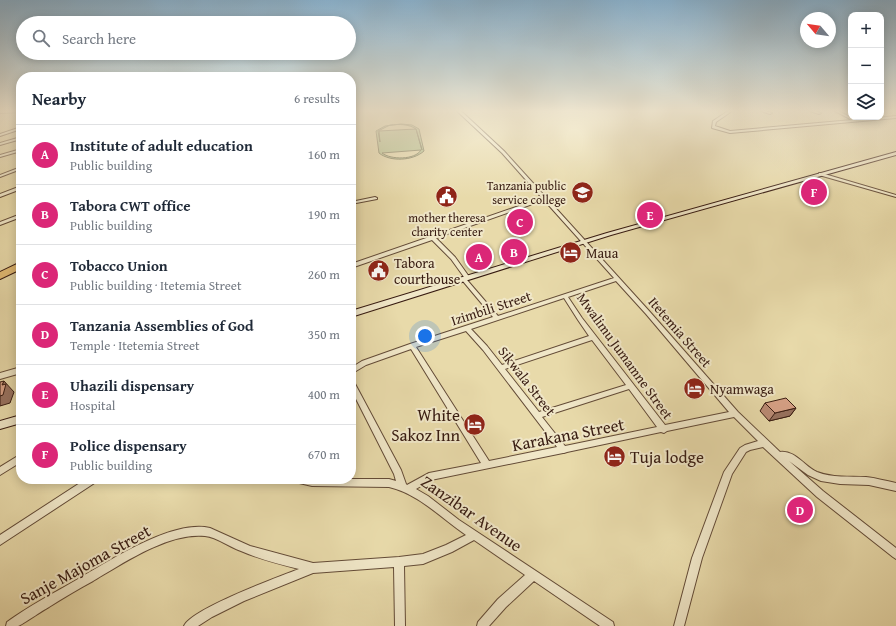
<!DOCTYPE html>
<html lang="en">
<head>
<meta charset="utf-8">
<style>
	:root { --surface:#fff; --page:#f6f6f7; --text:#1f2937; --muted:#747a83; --line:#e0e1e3; --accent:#db2777 }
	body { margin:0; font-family:"Gentium Book Plus",serif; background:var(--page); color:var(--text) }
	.controls { position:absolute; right:12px; top:12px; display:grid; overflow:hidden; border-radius:8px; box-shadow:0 2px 10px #0003 }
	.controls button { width:36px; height:36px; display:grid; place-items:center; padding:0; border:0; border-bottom:1px solid var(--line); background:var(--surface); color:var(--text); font:20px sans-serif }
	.compass { position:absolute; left:800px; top:12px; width:36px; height:36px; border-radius:50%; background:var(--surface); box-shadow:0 2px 10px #0003; rotate:299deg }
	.you { position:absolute; left:425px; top:336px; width:14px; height:14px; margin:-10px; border:3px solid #fff; border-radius:50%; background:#1a73e8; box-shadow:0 0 0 6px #1a73e833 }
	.badge { display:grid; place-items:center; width:26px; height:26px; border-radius:50%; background:var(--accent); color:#fff; font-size:13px; font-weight:700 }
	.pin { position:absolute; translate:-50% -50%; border:2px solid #fff; box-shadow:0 1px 4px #0006 }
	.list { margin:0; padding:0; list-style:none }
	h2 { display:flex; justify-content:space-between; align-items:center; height:52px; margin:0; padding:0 16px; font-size:17px }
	h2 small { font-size:13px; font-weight:400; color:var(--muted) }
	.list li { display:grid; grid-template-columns:26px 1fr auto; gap:12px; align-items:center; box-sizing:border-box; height:60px; padding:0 16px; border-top:1px solid var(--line) }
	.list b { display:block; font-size:15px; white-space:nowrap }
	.list p { margin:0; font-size:13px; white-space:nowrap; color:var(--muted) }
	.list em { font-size:13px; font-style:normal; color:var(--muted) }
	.icon { flex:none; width:22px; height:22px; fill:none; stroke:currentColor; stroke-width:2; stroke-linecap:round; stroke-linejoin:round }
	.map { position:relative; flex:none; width:896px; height:626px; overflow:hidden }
	.search { position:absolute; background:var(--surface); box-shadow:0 2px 10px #0003; left:16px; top:16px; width:340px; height:44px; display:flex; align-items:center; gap:10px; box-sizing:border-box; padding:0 14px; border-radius:22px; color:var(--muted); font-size:15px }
	.panel { position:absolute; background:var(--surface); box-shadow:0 2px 10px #0003; left:16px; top:72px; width:340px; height:412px; border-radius:16px }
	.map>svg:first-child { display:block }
</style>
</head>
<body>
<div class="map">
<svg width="896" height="626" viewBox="0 0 896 626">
	<rect width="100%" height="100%" fill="#e8daaa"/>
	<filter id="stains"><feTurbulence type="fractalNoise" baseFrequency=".005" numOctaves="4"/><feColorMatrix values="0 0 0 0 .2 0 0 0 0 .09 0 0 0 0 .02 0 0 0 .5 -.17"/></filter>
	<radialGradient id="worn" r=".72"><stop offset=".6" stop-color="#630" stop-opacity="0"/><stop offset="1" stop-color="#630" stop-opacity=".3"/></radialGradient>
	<!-- green -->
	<path fill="#b2c18c" stroke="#746e4e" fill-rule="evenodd" d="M 401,124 L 412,125 L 419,129 L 424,151 C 413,161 390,162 379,153 L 376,131 L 385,126 ZM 390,125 C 399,124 409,124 416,129 L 422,150 L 416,129 L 379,131 L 380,142 L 378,131 ZM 421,150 C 415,160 391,160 382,153 Z"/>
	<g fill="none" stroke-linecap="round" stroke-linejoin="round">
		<defs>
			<path id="minor" d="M 0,111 L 6,111 L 0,113 Z
				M 457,111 L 461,111 L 504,151 L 650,312 L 738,412 L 780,452 C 795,450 804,466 817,472 C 832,478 850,476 866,477 C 876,478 886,481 896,483 L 896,491 L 869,485 L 840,484 L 821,481 L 808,475 L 789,461 L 823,491 L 896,548 L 896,559 L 893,557 L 817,497 L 763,447 L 750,450 L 746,452 L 732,474 L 702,558 L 684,626 L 674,626 L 692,558 L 724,472 L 740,448 L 745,445 L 758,441 L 734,417 L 667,431 L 664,433 L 661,432 L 567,452 L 564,453 L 563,453 L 431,480 L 416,489 L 428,496 L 459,520 L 613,622 L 614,626 L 600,626 L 534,581 L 506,607 L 489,626 L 477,626 L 478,622 L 498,599 L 525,575 L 474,540 L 452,552 L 423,564 L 404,566 L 405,626 L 395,626 L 394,567 L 313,573 L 244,601 L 212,617 L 198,626 L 184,626 C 191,609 278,577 299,569 C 279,564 259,559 241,551 C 229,547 217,537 205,536 C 169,532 123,563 93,581 C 78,589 63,598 49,607 C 43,610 22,625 18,626 C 14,626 10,626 6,626 L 7,622 C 29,606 54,593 78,579 C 109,561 173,519 210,528 L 250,546 L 313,563 L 399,557 L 423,554 L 446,545 L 466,535 C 441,518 419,494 389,487 L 312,486 L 295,482 L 294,479 L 389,479 L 396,481 L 394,474 L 351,389 L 351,379 L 353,380 L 401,470 L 406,484 L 407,485 L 429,473 L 481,463 L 411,349 L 366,365 L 351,374 L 351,368 L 362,361 L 410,344 L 493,317 L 462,280 L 461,279 L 464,277 L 451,259 L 432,240 L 351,268 L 351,264 L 542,198 L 502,153 ZM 544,200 L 614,278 L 498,316 L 467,280 L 470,278 L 455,257 L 436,238 ZM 616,281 L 646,314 L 729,412 L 665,425 L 582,318 L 568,297 ZM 564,298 L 578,320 L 589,336 L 502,365 L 487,346 L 471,329 ZM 466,331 L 483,350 L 557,447 L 489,461 L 416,347 ZM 592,340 L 626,385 L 539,412 L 505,369 ZM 629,389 L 657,427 L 565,446 L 542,417 Z
				M 728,111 L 732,111 L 716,122 L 715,126 L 730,131 L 852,120 L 835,111 L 838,111 L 856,120 L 896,116 L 896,118 L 730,133 L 712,128 L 713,121 Z
				M 761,111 L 766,111 L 772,113 L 770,114 Z
				M 810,111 L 815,111 L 821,113 L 819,114 Z
				M 21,127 L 21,129 L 0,136 L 0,134 Z
				M 21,137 L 21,139 L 0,145 L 0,143 Z
				M 21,149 L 21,151 L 0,157 L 0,155 Z
				M 21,167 L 21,169 L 0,177 L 0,175 Z
				M 819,173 L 821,173 L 896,195 L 896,197 L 819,175 Z
				M 21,186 L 21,189 L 0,197 L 0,194 Z
				M 375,197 L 377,198 L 377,199 L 351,204 L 351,202 Z
				M 21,214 L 21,217 L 0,225 L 0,222 Z
				M 21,367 L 21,373 L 0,379 L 0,373 Z
				M 21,454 L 21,462 L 0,475 L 0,467 Z
				M 86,479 L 97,479 L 96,482 L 0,545 L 0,535 Z"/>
			<path id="tertiary" d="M 0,111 L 21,111 L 21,112 L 0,113 Z"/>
			<path id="secondary" d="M 896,152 L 896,155 L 611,235 L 351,317 L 351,311 L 607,233 Z
				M 21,415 L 21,423 L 0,429 L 0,421 Z"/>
			<path id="trunk" d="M 21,262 L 21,269 L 0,279 L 0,272 Z"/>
		</defs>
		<!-- minor casing -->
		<use href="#minor" stroke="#634b37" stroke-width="2"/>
		<!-- tertiary casing -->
		<use href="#tertiary" stroke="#634b37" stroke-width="2"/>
		<!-- secondary casing -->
		<use href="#secondary" stroke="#371b11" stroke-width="2"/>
		<!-- trunk casing -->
		<use href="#trunk" stroke="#371b11" stroke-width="2"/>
		<!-- minor -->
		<use href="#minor" fill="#f0e7c8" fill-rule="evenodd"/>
		<!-- tertiary -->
		<use href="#tertiary" fill="#f0e7c8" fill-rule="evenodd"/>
		<!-- secondary -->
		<use href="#secondary" fill="#f0e7c8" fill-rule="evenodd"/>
		<!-- trunk -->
		<use href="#trunk" fill="#e4bd75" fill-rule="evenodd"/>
	</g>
	<!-- wall -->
	<path fill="#bb8c76" stroke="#371b11" d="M 765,403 L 796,408 L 790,416 L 769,421 L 760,411 Z"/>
	<!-- shaded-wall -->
	<path fill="#987260" stroke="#371b11" d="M 4,381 L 14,392 L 10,403 L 0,406 L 0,396 L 2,385 Z
		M 796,408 L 790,416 L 769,421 L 775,413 Z"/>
	<!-- building -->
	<path fill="#d9a389" stroke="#371b11" d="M 4,381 L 2,385 L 6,384 L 3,395 L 0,396 L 0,382 Z
		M 786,398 L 796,408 L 775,413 L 765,403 Z"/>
	<!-- sky -->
	<linearGradient id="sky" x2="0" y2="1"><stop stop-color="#8ab5d4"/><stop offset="0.56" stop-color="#f5eed9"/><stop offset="1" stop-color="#f5eed9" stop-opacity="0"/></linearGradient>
	<rect width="896" height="198" fill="url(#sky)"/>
	<!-- icons -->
	<defs>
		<symbol id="school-disc" viewBox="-11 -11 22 22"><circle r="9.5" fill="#8f2418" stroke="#f0e7c8"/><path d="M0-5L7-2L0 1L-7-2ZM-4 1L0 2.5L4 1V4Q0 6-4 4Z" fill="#fff"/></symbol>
		<symbol id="civic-disc" viewBox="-11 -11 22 22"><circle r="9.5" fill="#8f2418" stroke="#f0e7c8"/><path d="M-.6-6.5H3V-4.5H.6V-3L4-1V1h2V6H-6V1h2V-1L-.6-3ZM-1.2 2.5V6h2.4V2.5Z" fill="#fff"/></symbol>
		<symbol id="hotel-disc" viewBox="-11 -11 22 22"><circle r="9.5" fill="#8f2418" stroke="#f0e7c8"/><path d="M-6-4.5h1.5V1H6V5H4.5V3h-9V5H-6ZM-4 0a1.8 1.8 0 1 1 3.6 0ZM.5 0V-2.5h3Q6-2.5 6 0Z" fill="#fff"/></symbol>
	</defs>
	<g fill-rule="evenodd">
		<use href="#school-disc" x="570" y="180" width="25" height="25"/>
		<use href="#civic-disc" x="434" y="184" width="25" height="25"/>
		<use href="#hotel-disc" x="558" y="240" width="25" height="25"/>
		<use href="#civic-disc" x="366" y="258" width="25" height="25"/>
		<use href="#hotel-disc" x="682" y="376" width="25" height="25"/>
		<use href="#hotel-disc" x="462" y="412" width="25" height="25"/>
		<use href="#hotel-disc" x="602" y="444" width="25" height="25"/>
	</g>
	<g text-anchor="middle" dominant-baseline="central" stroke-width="4" stroke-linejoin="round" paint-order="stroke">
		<!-- far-poi labels -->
		<g font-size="12" fill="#371b11" stroke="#f0e7c8" text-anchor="end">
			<text x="566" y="185">Tanzania public<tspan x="566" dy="14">service college</tspan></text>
			<text x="447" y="217" text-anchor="middle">mother theresa<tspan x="447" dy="14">charity center</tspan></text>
		</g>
		<!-- poi labels -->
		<g font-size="14" fill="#371b11" stroke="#f0e7c8" text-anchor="start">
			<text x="586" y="253">Maua</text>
			<text x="394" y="263">Tabora<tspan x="394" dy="16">courthouse</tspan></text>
			<text x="710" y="389">Nyamwaga</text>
		</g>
		<!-- street labels -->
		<g font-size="14" fill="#371b11" stroke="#f0e7c8">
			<text transform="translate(491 308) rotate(-18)">Izimbili Street</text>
			<text transform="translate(680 332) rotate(49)">Itetemia Street</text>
			<text transform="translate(625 356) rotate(54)">Mwalimu Jumamne Street</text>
			<text transform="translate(527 381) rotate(52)">Sikwala Street</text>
		</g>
		<!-- near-poi labels -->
		<g font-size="17" fill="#371b11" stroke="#f0e7c8" text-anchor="end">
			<text x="460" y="414">White<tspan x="460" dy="20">Sakoz Inn</tspan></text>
			<text x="630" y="456" text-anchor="start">Tuja lodge</text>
		</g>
		<!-- near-street labels -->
		<g font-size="17" fill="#371b11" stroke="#f0e7c8">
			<text transform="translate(568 434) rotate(-11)">Karakana Street</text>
			<text transform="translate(472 513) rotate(35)">Zanzibar Avenue</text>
			<text transform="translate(85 564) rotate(-29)">Sanje Majoma Street</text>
		</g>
	</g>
	<rect width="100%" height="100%" filter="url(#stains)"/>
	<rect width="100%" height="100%" fill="url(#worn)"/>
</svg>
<div class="controls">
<button>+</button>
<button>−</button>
<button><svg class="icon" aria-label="layers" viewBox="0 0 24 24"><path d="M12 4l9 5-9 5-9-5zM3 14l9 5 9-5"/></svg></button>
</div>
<svg class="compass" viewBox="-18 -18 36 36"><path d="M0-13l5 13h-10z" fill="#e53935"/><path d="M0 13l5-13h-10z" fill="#747a83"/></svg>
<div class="you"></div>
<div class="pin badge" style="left:479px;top:257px">A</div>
<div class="pin badge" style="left:514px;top:252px">B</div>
<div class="pin badge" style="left:520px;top:222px">C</div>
<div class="pin badge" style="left:800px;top:510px">D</div>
<div class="pin badge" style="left:650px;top:215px">E</div>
<div class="pin badge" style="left:814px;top:192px">F</div>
<div class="search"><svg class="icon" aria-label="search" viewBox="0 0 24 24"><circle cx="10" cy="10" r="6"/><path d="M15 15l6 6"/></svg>Search here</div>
<section class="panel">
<h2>Nearby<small>6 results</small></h2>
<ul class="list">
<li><span class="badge">A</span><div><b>Institute of adult education</b><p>Public building</p></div><em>160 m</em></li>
<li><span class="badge">B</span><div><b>Tabora CWT office</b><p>Public building</p></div><em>190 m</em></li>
<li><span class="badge">C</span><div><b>Tobacco Union</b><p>Public building · Itetemia Street</p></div><em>260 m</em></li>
<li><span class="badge">D</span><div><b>Tanzania Assemblies of God</b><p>Temple · Itetemia Street</p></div><em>350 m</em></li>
<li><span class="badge">E</span><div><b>Uhazili dispensary</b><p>Hospital</p></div><em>400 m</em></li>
<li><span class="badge">F</span><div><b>Police dispensary</b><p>Public building</p></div><em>670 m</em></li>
</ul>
</section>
</div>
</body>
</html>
